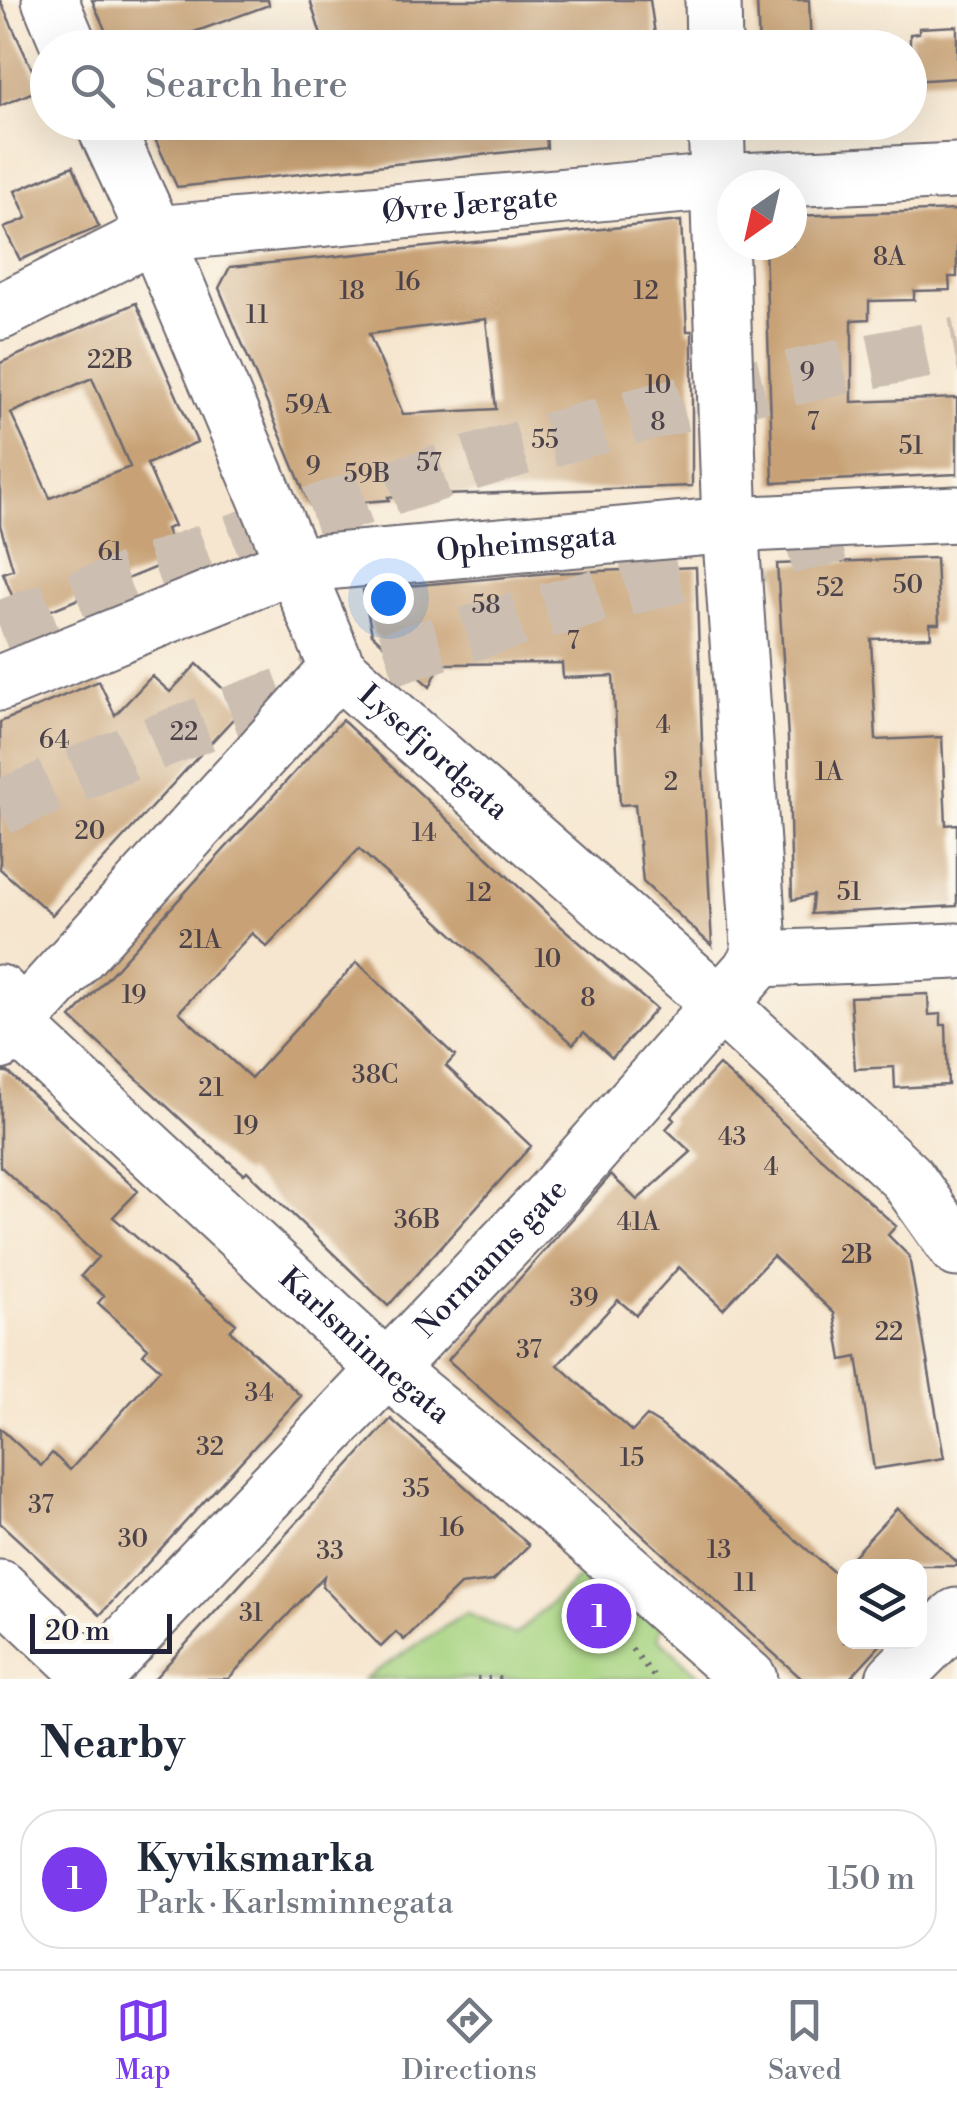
<!DOCTYPE html>
<html lang="en">
<head>
<meta charset="utf-8">
<style>
	:root { --surface:#fff; --page:#f6f6f7; --text:#1f2937; --muted:#747a83; --line:#e0e1e3; --accent:#7c3aed }
	body { margin:0; font-family:"Libre Bodoni",serif; background:var(--page); color:var(--text) }
	.controls { position:absolute; right:30px; bottom:30px; display:grid; overflow:hidden; border-radius:20px; box-shadow:0 10px 40px #0002 }
	.controls button { width:90px; height:90px; display:grid; place-items:center; padding:0; border:0; border-bottom:2px solid var(--line); background:var(--surface); color:var(--text); font:50px sans-serif }
	.compass { position:absolute; left:717px; top:170px; width:90px; height:90px; border-radius:50%; background:var(--surface); box-shadow:0 10px 40px #0002; rotate:214deg }
	.scale { position:absolute; left:30px; bottom:25px; width:142px; box-sizing:border-box; padding-left:10px; border:5px solid #22223b; border-top:0; font-size:28px; line-height:35px; white-space:nowrap; color:#22223b; -webkit-text-stroke:8px #fbf7ec; paint-order:stroke }
	.you { position:absolute; left:388px; top:598px; width:35px; height:35px; margin:-25px; border:8px solid #fff; border-radius:50%; background:#1a73e8; box-shadow:0 0 0 15px #1a73e833 }
	.badge { display:grid; place-items:center; width:65px; height:65px; border-radius:50%; background:var(--accent); color:#fff; font-size:32px; font-weight:700 }
	.pin { position:absolute; translate:-50% -50%; border:5px solid #fff; box-shadow:0 2px 10px #0006 }
	.list { margin:0; padding:0; list-style:none }
	h2 { display:flex; justify-content:space-between; align-items:center; height:130px; margin:0; padding:0 40px; font-size:42px }
	h2 small { font-size:32px; font-weight:400; color:var(--muted) }
	.list li { display:grid; grid-template-columns:65px 1fr auto; gap:30px; align-items:center; box-sizing:border-box; height:140px; margin:0 20px 20px; padding:0 20px; border:2px solid var(--line); border-radius:40px }
	.list b { display:block; font-size:38px; white-space:nowrap }
	.list p { margin:0; font-size:32px; white-space:nowrap; color:var(--muted) }
	.list em { font-size:32px; font-style:normal; color:var(--muted) }
	.icon { flex:none; width:55px; height:55px; fill:none; stroke:currentColor; stroke-width:2; stroke-linecap:round; stroke-linejoin:round }
	.map { position:relative; flex:none; width:957px; height:1679px; overflow:hidden }
	.search { position:absolute; background:var(--surface); box-shadow:0 10px 40px #0002; left:30px; right:30px; top:30px; height:110px; display:flex; align-items:center; gap:25px; box-sizing:border-box; padding:0 35px; border-radius:55px; color:var(--muted); font-size:38px }
	.sheet { height:290px; background:var(--surface) }
	nav { display:flex; justify-content:space-around; align-items:center; box-sizing:border-box; height:140px; border-top:2px solid var(--line); background:var(--surface); font-size:28px; color:var(--muted) }
	nav a { display:grid; justify-items:center; gap:5px }
	nav .on { color:var(--accent) }
	.map>svg:first-child { display:block }
</style>
</head>
<body>
<div class="map">
<svg width="957" height="1679" viewBox="0 0 957 1679">
	<rect width="100%" height="100%" fill="#fbf7ec"/>
	<filter id="ink" filterUnits="userSpaceOnUse"><feTurbulence type="fractalNoise" baseFrequency=".01" numOctaves="2"/><feDisplacementMap in="SourceGraphic" scale="20" xChannelSelector="R" yChannelSelector="G"/><feConvolveMatrix kernelMatrix="1 2 1 2 8 2 1 2 1" color-interpolation-filters="sRGB"/></filter>
	<filter id="wash" filterUnits="userSpaceOnUse"><feTurbulence type="fractalNoise" baseFrequency=".0048" numOctaves="4" result="noise"/><feDisplacementMap in="SourceGraphic" scale="40" xChannelSelector="R" yChannelSelector="G"/><feGaussianBlur stdDeviation="2.25" result="paint"/><feColorMatrix in="noise" values="0 0 0 0 0 0 0 0 0 0 0 0 0 0 0 0 0 1.4 0 .05"/><feComposite in="paint" operator="in"/></filter>
	<g filter="url(#wash)">
		<rect width="100%" height="100%" fill="#f6e6cf"/>
		<!-- green -->
		<path fill="#a6d380" stroke="#647a5e" stroke-width="2.5" d="M 600,1559 L 664,1619 L 658,1638 L 703,1679 L 364,1679 L 466,1613 L 515,1635 Z"/>
		<g id="blocks">
			<!-- building -->
			<path fill="#c8a276" fill-rule="evenodd" d="M 0,0 L 41,89 L 0,106 Z
				M 92,0 L 268,0 L 269,5 L 150,48 L 113,48 Z
				M 310,0 L 650,0 L 657,48 L 447,48 L 447,38 L 407,48 L 325,48 Z
				M 757,0 L 809,0 L 811,48 L 759,48 Z
				M 957,26 L 957,78 L 910,81 L 910,34 L 919,33 L 919,28 Z
				M 151,122 L 545,122 L 547,148 L 177,187 L 149,126 Z
				M 73,166 L 99,227 L 20,260 L 4,228 L 27,218 L 15,191 Z
				M 957,210 L 957,277 L 949,277 L 950,290 L 914,291 L 914,300 L 869,301 L 869,319 L 852,320 L 852,402 L 957,398 L 957,474 L 773,483 L 765,245 L 792,245 L 792,216 Z
				M 681,221 L 687,331 L 692,331 L 692,486 L 388,497 L 389,500 L 310,506 L 219,288 L 230,267 ZM 486,319 L 496,409 L 403,414 L 369,334 Z
				M 136,303 L 197,442 L 147,464 L 174,526 L 166,529 L 178,558 L 32,618 L 27,604 L 17,608 L 3,573 L 13,569 L 0,525 L 0,363 ZM 92,378 L 130,467 L 50,498 L 11,413 Z
				M 936,558 L 939,624 L 930,624 L 931,637 L 871,639 L 876,740 L 942,737 L 946,825 L 957,824 L 957,906 L 811,914 L 813,895 L 792,900 L 788,738 L 777,564 Z
				M 696,567 L 703,769 L 712,946 L 643,882 L 635,804 L 620,805 L 613,676 L 563,678 L 562,663 L 448,664 L 439,667 L 430,687 L 372,634 L 363,590 L 550,573 Z
				M 197,664 L 243,708 L 52,915 L 0,869 L 0,722 L 99,681 L 115,715 L 152,676 L 170,692 Z
				M 342,720 L 556,922 L 656,1009 L 612,1058 L 584,1032 L 573,1044 L 359,849 L 267,947 L 252,933 L 179,1012 L 251,1078 L 357,962 L 455,1056 L 446,1066 L 531,1146 L 388,1306 L 247,1171 L 244,1174 L 198,1135 L 71,1018 Z
				M 928,994 L 929,1015 L 941,1014 L 941,1025 L 946,1025 L 948,1085 L 895,1088 L 894,1067 L 855,1069 L 850,997 Z
				M 719,1065 L 896,1226 L 888,1235 L 909,1256 L 944,1458 L 874,1469 L 857,1357 L 842,1360 L 834,1313 L 773,1256 L 723,1309 L 679,1267 L 636,1315 L 618,1300 L 558,1365 L 632,1432 L 647,1416 L 660,1424 L 844,1581 L 844,1642 L 883,1642 L 849,1679 L 802,1679 L 448,1360 L 611,1175 L 637,1200 L 691,1152 L 666,1129 L 674,1120 L 671,1117 Z
				M 0,1072 L 8,1072 L 138,1191 L 113,1217 L 236,1324 L 230,1331 L 301,1396 L 100,1615 L 0,1523 L 0,1428 L 41,1466 L 52,1453 L 70,1470 L 160,1369 L 143,1354 L 148,1348 L 98,1303 L 104,1296 L 81,1276 L 98,1257 L 0,1166 Z
				M 391,1419 L 529,1545 L 493,1581 L 460,1585 L 404,1640 L 396,1632 L 381,1647 L 322,1586 L 324,1576 L 228,1679 L 154,1679 Z
				M 897,1508 L 957,1562 L 957,1566 L 844,1566 Z"/>
		</g>
	</g>
	<g filter="url(#ink)">
		<use href="#blocks" fill-opacity="0" stroke="#6c676f" stroke-width="2.5"/>
		<g fill="none" stroke-linecap="round" stroke-linejoin="round">
			<!-- highway-tunnel -->
			<path stroke="#ccbfb1" stroke-width="55" stroke-dasharray="55 28" stroke-linecap="butt" d="M 0,629 C 311,507 627,403 957,345
				M 0,808 C 272,686 557,601 847,533"/>
			<defs>
				<g id="minor">
					<path d="M 50,0 L 70,48"/>
					<path d="M 713,0 L 714,48"/>
					<path id="s1" d="M 103,122 L 155,234 L 338,669 L 722,1006 L 906,1177 L 957,1249"/>
					<path d="M 716,122 L 730,525 L 760,959"/>
					<path id="s2" d="M 0,312 L 155,234 L 718,182 L 957,171"/>
					<path id="s3" d="M 0,683 L 292,565 L 730,525 L 957,514"/>
					<path d="M 760,959 L 957,951"/>
					<path id="s4" d="M 0,993 L 15,1025 L 386,1369 L 557,1509 L 749,1679"/>
					<path d="M 0,1042 L 338,669"/>
					<path d="M 0,1588 L 96,1679"/>
					<path id="s5" d="M 92,1679 L 552,1195 L 760,959"/>
					<path d="M 894,1679 L 957,1616"/>
				</g>
			</defs>
			<!-- minor casing -->
			<use href="#minor" stroke="#6c676f" stroke-width="59"/>
			<!-- path -->
			<path stroke="#6c676f" stroke-width="6" stroke-dasharray="2.5 8" stroke-linecap="butt" d="M 632,1649 L 656,1679
				M 477,1679 L 506,1679"/>
			<!-- minor -->
			<use href="#minor" stroke="#fff" stroke-width="55"/>
		</g>
	</g>
	<g text-anchor="middle" dominant-baseline="central" stroke-width="8" stroke-linejoin="round" paint-order="stroke">
		<!-- number labels -->
		<g font-size="25" fill="#4c424a">
			<text x="889" y="257">8A</text>
			<text x="408" y="282">16</text>
			<text x="352" y="291">18</text>
			<text x="646" y="291">12</text>
			<text x="257" y="315">11</text>
			<text x="110" y="360">22B</text>
			<text x="807" y="372">9</text>
			<text x="658" y="385">10</text>
			<text x="308" y="405">59A</text>
			<text x="658" y="422">8</text>
			<text x="813" y="422">7</text>
			<text x="545" y="440">55</text>
			<text x="911" y="446">51</text>
			<text x="429" y="463">57</text>
			<text x="313" y="466">9</text>
			<text x="367" y="474">59B</text>
			<text x="110" y="552">61</text>
			<text x="908" y="585">50</text>
			<text x="830" y="588">52</text>
			<text x="486" y="605">58</text>
			<text x="573" y="641">7</text>
			<text x="663" y="725">4</text>
			<text x="184" y="732">22</text>
			<text x="54" y="740">64</text>
			<text x="829" y="772">1A</text>
			<text x="671" y="782">2</text>
			<text x="90" y="831">20</text>
			<text x="424" y="833">14</text>
			<text x="849" y="892">51</text>
			<text x="479" y="893">12</text>
			<text x="200" y="940">21A</text>
			<text x="548" y="959">10</text>
			<text x="134" y="995">19</text>
			<text x="588" y="998">8</text>
			<text x="375" y="1075">38C</text>
			<text x="211" y="1088">21</text>
			<text x="246" y="1126">19</text>
			<text x="732" y="1137">43</text>
			<text x="771" y="1167">4</text>
			<text x="417" y="1220">36B</text>
			<text x="638" y="1222">41A</text>
			<text x="857" y="1255">2B</text>
			<text x="584" y="1298">39</text>
			<text x="889" y="1332">22</text>
			<text x="529" y="1350">37</text>
			<text x="259" y="1393">34</text>
			<text x="210" y="1447">32</text>
			<text x="632" y="1458">15</text>
			<text x="416" y="1489">35</text>
			<text x="41" y="1505">37</text>
			<text x="452" y="1528">16</text>
			<text x="133" y="1539">30</text>
			<text x="719" y="1550">13</text>
			<text x="330" y="1551">33</text>
			<text x="745" y="1583">11</text>
			<text x="251" y="1613">31</text>
		</g>
		<!-- street labels -->
		<g font-size="30" fill="#22223b" stroke="#fbf7ec">
			<text stroke="none"><textPath href="#s2" startOffset="490">Øvre Jærgate</textPath></text>
			<text stroke="none"><textPath href="#s3" startOffset="550">Opheimsgata</textPath></text>
			<text stroke="none"><textPath href="#s1" startOffset="722">Lysefjordgata</textPath></text>
			<text stroke="none"><textPath href="#s5" startOffset="580">Normanns gate</textPath></text>
			<text stroke="none"><textPath href="#s4" startOffset="510">Karlsminnegata</textPath></text>
		</g>
	</g>
</svg>
<div class="controls">
<button><svg class="icon" aria-label="layers" viewBox="0 0 24 24"><path d="M12 4l9 5-9 5-9-5zM3 14l9 5 9-5"/></svg></button>
</div>
<svg class="compass" viewBox="-18 -18 36 36"><path d="M0-13l5 13h-10z" fill="#e53935"/><path d="M0 13l5-13h-10z" fill="#747a83"/></svg>
<div class="scale">20 m</div>
<div class="you"></div>
<div class="pin badge" style="left:599px;top:1616px">1</div>
<div class="search"><svg class="icon" aria-label="search" viewBox="0 0 24 24"><circle cx="10" cy="10" r="6"/><path d="M15 15l6 6"/></svg>Search here</div>
</div>
<section class="sheet">
<h2>Nearby<small></small></h2>
<ul class="list">
<li><span class="badge">1</span><div><b>Kyviksmarka</b><p>Park · Karlsminnegata</p></div><em>150 m</em></li>
</ul>
</section>
<nav>
<a class="on"><svg class="icon" aria-label="map" viewBox="0 0 24 24"><path d="M3 6l6-2 6 2 6-2v14l-6 2-6-2-6 2zM9 4v14M15 6v14"/></svg>Map</a>
<a><svg class="icon" aria-label="directions" viewBox="0 0 24 24"><path d="M12 3l9 9-9 9-9-9zM9 14v-3h6M13 9l2 2-2 2"/></svg>Directions</a>
<a><svg class="icon" aria-label="saved" viewBox="0 0 24 24"><path d="M7 4h10v16l-5-4-5 4z"/></svg>Saved</a>
</nav>
</body>
</html>
